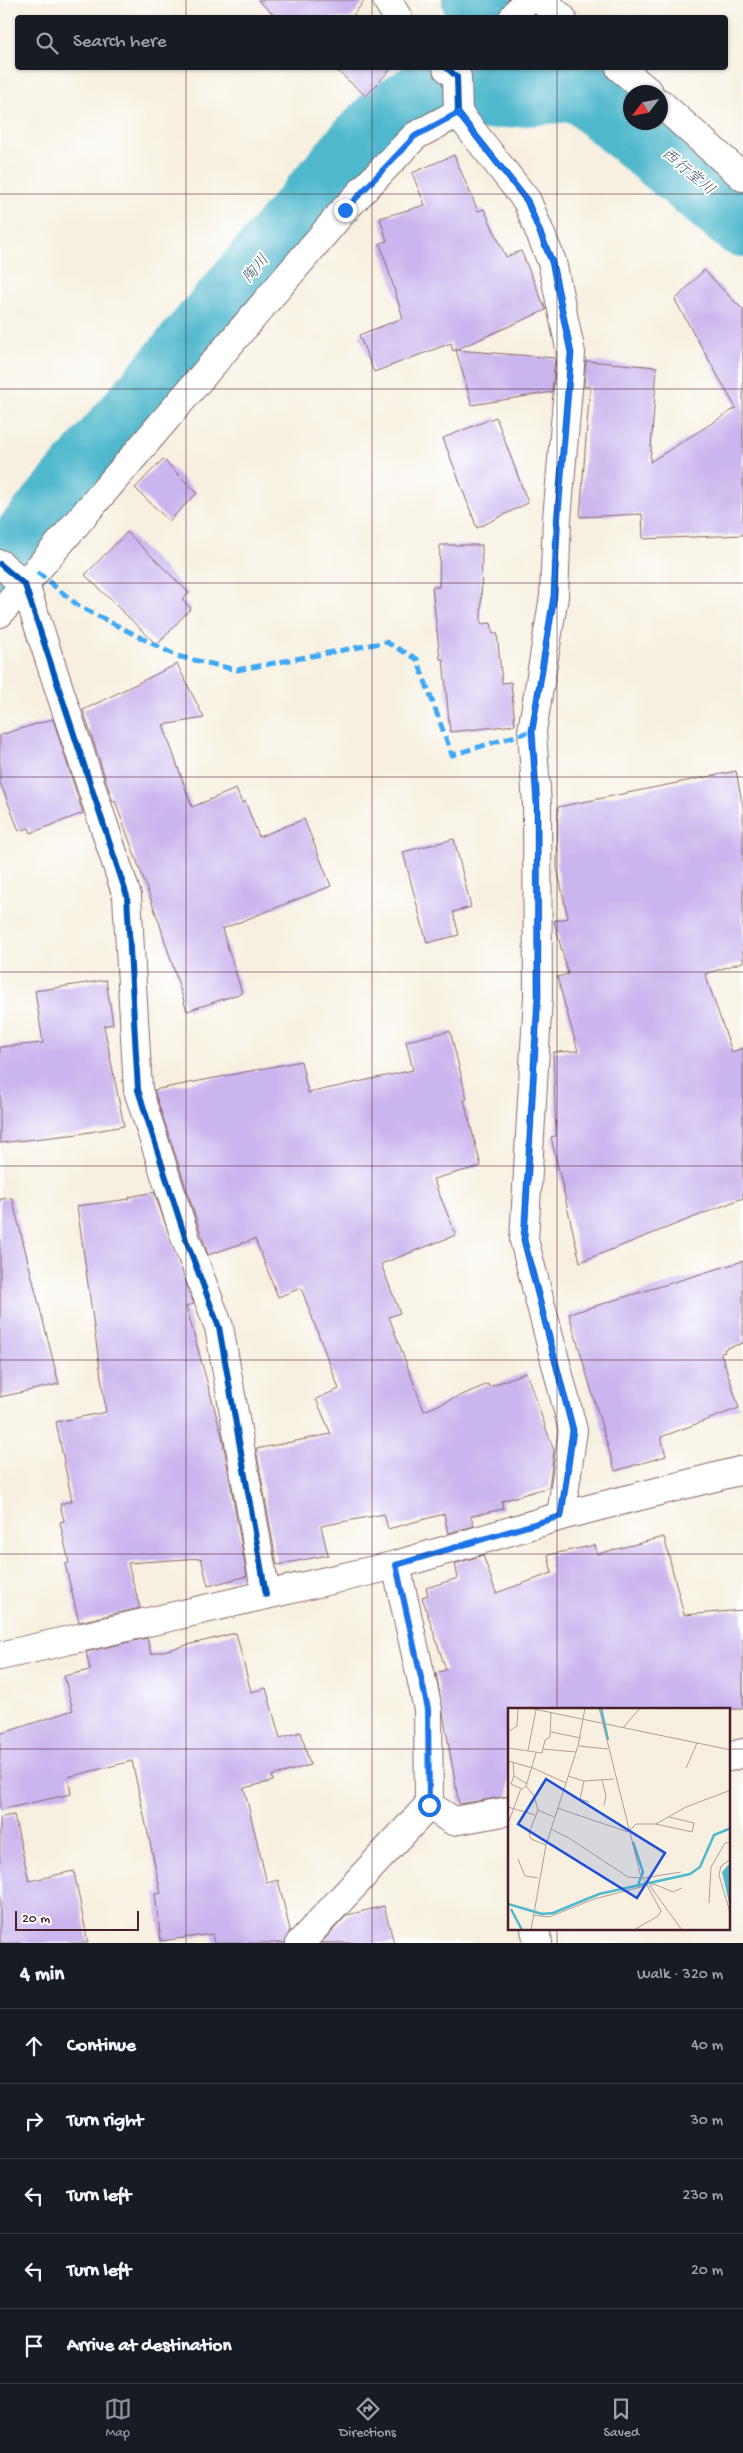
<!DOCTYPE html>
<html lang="en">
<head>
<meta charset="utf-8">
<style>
	:root { --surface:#171b24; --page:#242831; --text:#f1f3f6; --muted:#9ea1a6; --line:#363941; --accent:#8c9099 }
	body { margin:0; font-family:"Gochi Hand","Klee One",sans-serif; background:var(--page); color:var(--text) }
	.compass { position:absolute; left:623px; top:85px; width:45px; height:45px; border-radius:50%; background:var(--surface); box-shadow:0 1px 4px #0004; rotate:238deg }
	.scale { position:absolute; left:15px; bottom:12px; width:124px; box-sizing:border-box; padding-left:5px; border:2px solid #4a1f2b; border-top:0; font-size:14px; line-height:18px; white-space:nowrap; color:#4a1f2b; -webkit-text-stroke:4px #fff; paint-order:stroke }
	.stop { position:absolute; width:15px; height:15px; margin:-11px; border:4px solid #1a73e8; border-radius:50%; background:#fff }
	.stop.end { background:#1a73e8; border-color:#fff; box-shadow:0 1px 5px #0008 }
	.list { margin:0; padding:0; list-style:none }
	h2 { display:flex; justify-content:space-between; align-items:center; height:65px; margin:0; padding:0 20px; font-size:21px }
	h2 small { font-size:16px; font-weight:400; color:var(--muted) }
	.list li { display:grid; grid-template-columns:32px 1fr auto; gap:15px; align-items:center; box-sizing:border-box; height:75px; padding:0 20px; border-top:1px solid var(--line) }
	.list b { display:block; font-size:19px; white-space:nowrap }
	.list em { font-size:16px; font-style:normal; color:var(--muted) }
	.icon { flex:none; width:28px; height:28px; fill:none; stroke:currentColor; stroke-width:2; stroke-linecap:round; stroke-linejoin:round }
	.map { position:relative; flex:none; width:743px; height:1943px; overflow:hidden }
	.search { position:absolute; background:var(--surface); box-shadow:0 1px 4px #0004; left:15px; right:15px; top:15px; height:55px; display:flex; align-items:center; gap:12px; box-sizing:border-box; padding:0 18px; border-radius:5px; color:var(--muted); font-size:19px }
	.sheet { height:440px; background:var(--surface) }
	nav { display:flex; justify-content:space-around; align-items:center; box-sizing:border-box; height:70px; border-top:1px solid var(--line); background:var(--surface); font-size:14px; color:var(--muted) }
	nav a { display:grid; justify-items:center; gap:2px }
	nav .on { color:var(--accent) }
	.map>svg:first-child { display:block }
</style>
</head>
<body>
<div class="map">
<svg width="743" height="1943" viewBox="0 0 743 1943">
	<rect width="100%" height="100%" fill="#fff"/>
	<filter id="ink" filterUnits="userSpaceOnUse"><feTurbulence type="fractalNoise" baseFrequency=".02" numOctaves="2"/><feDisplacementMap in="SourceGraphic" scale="10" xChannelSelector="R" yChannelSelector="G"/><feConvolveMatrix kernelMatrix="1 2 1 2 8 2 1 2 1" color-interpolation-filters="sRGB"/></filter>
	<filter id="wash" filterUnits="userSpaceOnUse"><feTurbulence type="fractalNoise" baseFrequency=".0096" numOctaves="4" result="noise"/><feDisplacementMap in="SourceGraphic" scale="20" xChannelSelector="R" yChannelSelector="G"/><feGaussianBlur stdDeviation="1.12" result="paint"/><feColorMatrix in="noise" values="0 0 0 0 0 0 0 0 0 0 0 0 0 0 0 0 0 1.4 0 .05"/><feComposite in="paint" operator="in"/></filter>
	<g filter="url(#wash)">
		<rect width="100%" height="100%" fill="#f7f0e0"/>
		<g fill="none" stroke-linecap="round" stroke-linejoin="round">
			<!-- river -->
			<path stroke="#4fb8cc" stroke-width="74" d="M 479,0 L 500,18
				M 561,68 L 743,220
				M 0,575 L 364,145 L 388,121 L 422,99 L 581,84"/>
		</g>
		<g id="blocks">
			<!-- building -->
			<path fill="#cab6ee" d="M 258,0 L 365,0 L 351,18 L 277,18 Z
				M 334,68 L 392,68 L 366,96 Z
				M 454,155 L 478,211 L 484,209 L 506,257 L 521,251 L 546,310 L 453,351 L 451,343 L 374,372 L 359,335 L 403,318 L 380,243 L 387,241 L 380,218 L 425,205 L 412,173 Z
				M 704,270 L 743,310 L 743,535 L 643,539 L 642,514 L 580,517 L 590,386 L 584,387 L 586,361 L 657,367 L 650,462 L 736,408 L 675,300 Z
				M 456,350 L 555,358 L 552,392 L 472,405 Z
				M 496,417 L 528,503 L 477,528 L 443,438 Z
				M 163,459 L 197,493 L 169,521 L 135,488 Z
				M 127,532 L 189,593 L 182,600 L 191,608 L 157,645 L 85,575 Z
				M 440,545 L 482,545 L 481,624 L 491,623 L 493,634 L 497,633 L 502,683 L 511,682 L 515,725 L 450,732 L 443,659 L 440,659 L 432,587 L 439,587 Z
				M 177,664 L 204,718 L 163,725 L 192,807 L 236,789 L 242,803 L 245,801 L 259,837 L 304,819 L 331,886 L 222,929 L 242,993 L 187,1011 L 159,922 L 115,801 L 113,802 L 83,710 Z
				M 53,719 L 83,813 L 31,833 L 29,828 L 19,831 L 0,782 L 0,735 Z
				M 736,771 L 743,807 L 743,962 L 705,974 L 732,1052 L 743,1048 L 743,1198 L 580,1262 L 551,1137 L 556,1136 L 553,1052 L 578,1051 L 557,977 L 568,974 L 554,921 L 568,918 L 557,868 L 558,807 Z
				M 454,839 L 471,907 L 453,912 L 459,935 L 427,943 L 403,852 Z
				M 106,980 L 113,1024 L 104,1026 L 124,1126 L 78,1134 L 0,1143 L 0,1047 L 43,1043 L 35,991 Z
				M 450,1031 L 467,1099 L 464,1100 L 481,1166 L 433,1179 L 456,1235 L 381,1264 L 400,1313 L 389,1317 L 424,1411 L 488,1384 L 489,1387 L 526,1372 L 554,1451 L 549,1487 L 502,1501 L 503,1509 L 471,1516 L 474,1526 L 448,1533 L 444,1514 L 388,1529 L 384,1514 L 321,1526 L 328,1555 L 277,1565 L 256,1449 L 331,1434 L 316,1399 L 339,1389 L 301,1288 L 278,1297 L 255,1239 L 208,1255 L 154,1090 L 301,1061 L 308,1093 L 413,1070 L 406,1041 Z
				M 154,1192 L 194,1304 L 186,1306 L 222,1436 L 247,1576 L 208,1586 L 201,1558 L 128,1563 L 140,1608 L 79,1622 L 65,1564 L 69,1563 L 60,1522 L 64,1521 L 60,1504 L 72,1501 L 56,1422 L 106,1412 L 77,1206 L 130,1199 L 129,1197 Z
				M 12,1198 L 59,1384 L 0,1397 L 0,1199 Z
				M 743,1261 L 743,1343 L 724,1349 L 725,1352 L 721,1353 L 739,1408 L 661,1437 L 666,1456 L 615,1471 L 569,1314 Z
				M 664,1537 L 684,1615 L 743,1610 L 743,1709 L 509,1709 L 509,1796 L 459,1804 L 436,1673 L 446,1670 L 422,1597 L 428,1595 L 426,1588 L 458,1578 L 455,1564 L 483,1555 L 496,1593 L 552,1573 L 548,1555 L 595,1545 L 597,1554 Z
				M 236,1633 L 251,1692 L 266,1688 L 280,1738 L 301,1732 L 310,1765 L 272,1776 L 273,1781 L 244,1788 L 267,1883 L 278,1880 L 290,1930 L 285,1943 L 214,1943 L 212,1934 L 161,1941 L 155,1894 L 161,1893 L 132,1761 L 68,1777 L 71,1794 L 0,1810 L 0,1734 L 73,1710 L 64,1676 L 90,1670 L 86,1652 L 147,1638 L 151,1654 Z
				M 14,1815 L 29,1881 L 74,1871 L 88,1943 L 0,1943 L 0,1817 Z
				M 384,1906 L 394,1943 L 321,1943 L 347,1915 Z"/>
		</g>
	</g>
	<g filter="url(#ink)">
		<use href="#blocks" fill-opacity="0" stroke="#87686a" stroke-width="1"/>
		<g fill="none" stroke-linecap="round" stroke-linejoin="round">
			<defs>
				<path id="minor" d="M 387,0 L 398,18
					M 541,0 L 562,18
					M 513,18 L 526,0
					M 447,68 L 457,77 L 458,113 L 527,201 L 552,262 L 571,353 L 557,519 L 554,596 L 532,731 L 537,805 L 538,996 L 524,1240 L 573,1430 L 561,1516
					M 620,68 L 649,92
					M 660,103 L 743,177
					M 0,564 L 25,585 L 127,896 L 138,1090 L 186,1240 L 219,1327 L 266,1595
					M 0,613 L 345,209 L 415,136 L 458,113
					M 729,1757 L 743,1753
					M 429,1805 L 453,1821 L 509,1811
					M 535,1929 L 538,1943
					M 300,1943 L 429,1805 L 428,1709 L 396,1565"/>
				<path id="tertiary" d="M 0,1656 L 396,1565 L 561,1516 L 743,1470"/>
			</defs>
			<!-- minor casing -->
			<use href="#minor" stroke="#87686a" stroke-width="30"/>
			<!-- tertiary casing -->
			<use href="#tertiary" stroke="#87686a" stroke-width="30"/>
			<!-- minor -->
			<use href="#minor" stroke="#fff" stroke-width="28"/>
			<!-- tertiary -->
			<use href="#tertiary" stroke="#fff" stroke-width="28"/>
			<!-- quiet -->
			<path stroke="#3fa9f5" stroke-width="5" stroke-dasharray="10 5" stroke-linecap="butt" d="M 37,572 L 80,607 L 177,656 L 237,670 L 386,642 L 417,659 L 452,755 L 532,731"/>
			<defs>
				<path id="cycleway" d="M 447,68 L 457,77 L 458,113 L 527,201 L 552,262 L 571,353 L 557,519 L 554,596 L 532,731 L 537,805 L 538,996 L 524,1240 L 573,1430 L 561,1516
					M 0,564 L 25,585 L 127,896 L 138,1090 L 186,1240 L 219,1327 L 266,1595"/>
			</defs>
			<!-- cycleway casing -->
			<use href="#cycleway" stroke="#fff" stroke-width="9"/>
			<!-- cycleway -->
			<use href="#cycleway" stroke="#0057b8" stroke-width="6"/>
		</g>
	</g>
	<g fill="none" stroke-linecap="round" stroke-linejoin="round" filter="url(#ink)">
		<!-- route -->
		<path stroke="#1a73e8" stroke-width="6" d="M 345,210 L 415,136 L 458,113 L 527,200 L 552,262 L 571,353 L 558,519 L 554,596 L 532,731 L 537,805 L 538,996 L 524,1240 L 573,1430 L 561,1516 L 396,1565 L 428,1709 L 429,1805"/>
	</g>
	<!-- grid -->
	<path fill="none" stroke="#4a1f2b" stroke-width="1" stroke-opacity="0.55" d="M 186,0 L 186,18M 372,0 L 372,18M 557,0 L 557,18M 186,68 L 186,1943M 372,68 L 372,1943M 557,68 L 557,1709M 0,194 L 743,194M 0,389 L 743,389M 0,583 L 743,583M 0,777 L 743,777M 0,972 L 743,972M 0,1166 L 743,1166M 0,1360 L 743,1360M 0,1554 L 743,1554M 0,1749 L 509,1749M 729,1749 L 743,1749M 557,1929 L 557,1943"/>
	<g text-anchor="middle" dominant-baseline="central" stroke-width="4" stroke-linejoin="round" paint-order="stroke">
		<!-- water labels -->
		<g font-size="16" font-style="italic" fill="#4c5c6b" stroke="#fff">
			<text transform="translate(687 173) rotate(40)">西行堂川</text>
			<text transform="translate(257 270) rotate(-50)">陶川</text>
		</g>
	</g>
	<!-- overview -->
	<g transform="translate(508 1708)">
		<rect width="222" height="222" fill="#f7f0e0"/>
		<path d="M 222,155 L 222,199 L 214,164 Z" fill="#4fb8cc"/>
		<path fill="none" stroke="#4fb8cc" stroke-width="2.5" d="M 93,0 L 100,32M 125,134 L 135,164 L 130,177M 0,196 L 34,206 L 45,205 L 91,186 L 182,166 L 192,159 L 206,127 L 223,120M 3,201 L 14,222"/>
		<path fill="none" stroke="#b29c98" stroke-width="1" d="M 21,0 L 223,42M 91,0 L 133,169M 115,20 L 132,0M 0,24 L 9,18 L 10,0M 43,24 L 73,30M 71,38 L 100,41M 0,40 L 34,45 L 37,32 L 42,29 L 43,5M 35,41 L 68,44M 20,42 L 28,2M 28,45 L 18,78 L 26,88 L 30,102 L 46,109M 0,53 L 25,60 L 58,75M 5,54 L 6,68 L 19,76M 178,60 L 189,35M 6,68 L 3,76 L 14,81M 60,68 L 76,73 L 106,71M 94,72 L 98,87 L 96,97M 76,73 L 72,91 L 81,94M 0,99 L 27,107M 49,100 L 120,124 L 128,116 L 148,116 L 178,99 L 223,82M 30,102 L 21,125 L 23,131 L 38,137M 0,116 L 12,83 L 18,78M 148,116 L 184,124 L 186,115 L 161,109M 43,121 L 61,130 L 120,169 L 135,170 L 173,164M 10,151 L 17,168 L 30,170M 223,151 L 213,158 L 211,167 L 223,208M 141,178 L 146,176 L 165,184 L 174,180M 142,178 L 174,222M 201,195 L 203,159 L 217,135 L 223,134M 25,207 L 41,209 L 86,191 L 137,178M 23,222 L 38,137 L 70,38 L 77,0M 126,222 L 150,208 L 153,203 L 135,170"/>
		<path fill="#1d4ed8" fill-opacity="0.15" stroke="#1d4ed8" stroke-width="2.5" d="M 38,71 L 157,145 L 129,190 L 10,116 Z"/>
		<rect width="222" height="222" fill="none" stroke="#4a1f2b" stroke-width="2.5"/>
	</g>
</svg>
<svg class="compass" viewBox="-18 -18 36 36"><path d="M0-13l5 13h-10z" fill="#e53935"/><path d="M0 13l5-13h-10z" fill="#9ea1a6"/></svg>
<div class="scale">20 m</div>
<div class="stop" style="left:429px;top:1805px"></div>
<div class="stop end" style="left:345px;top:210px"></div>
<div class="search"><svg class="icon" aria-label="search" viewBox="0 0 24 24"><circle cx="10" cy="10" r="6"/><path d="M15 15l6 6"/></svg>Search here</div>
</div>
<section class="sheet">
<h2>4 min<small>Walk · 320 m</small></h2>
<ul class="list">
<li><svg class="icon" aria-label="ahead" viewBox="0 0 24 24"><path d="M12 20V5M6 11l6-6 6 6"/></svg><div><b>Continue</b></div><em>40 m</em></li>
<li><svg class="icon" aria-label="right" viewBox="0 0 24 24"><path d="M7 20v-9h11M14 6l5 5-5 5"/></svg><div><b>Turn right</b></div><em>30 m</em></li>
<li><svg class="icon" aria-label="left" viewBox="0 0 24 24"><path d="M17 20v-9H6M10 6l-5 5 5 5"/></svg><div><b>Turn left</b></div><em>230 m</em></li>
<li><svg class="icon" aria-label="left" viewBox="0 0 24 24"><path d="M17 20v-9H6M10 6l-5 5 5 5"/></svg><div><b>Turn left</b></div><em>20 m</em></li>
<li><svg class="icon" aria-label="arrive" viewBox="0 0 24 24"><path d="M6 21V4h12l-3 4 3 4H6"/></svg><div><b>Arrive at destination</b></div></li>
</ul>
</section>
<nav>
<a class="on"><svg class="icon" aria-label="map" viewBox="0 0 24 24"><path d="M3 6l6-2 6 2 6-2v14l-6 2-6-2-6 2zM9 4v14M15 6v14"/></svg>Map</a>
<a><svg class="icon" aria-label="directions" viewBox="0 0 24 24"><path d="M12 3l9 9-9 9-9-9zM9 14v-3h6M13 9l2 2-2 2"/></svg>Directions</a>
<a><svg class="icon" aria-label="saved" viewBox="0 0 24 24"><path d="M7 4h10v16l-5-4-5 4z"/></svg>Saved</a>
</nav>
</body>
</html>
